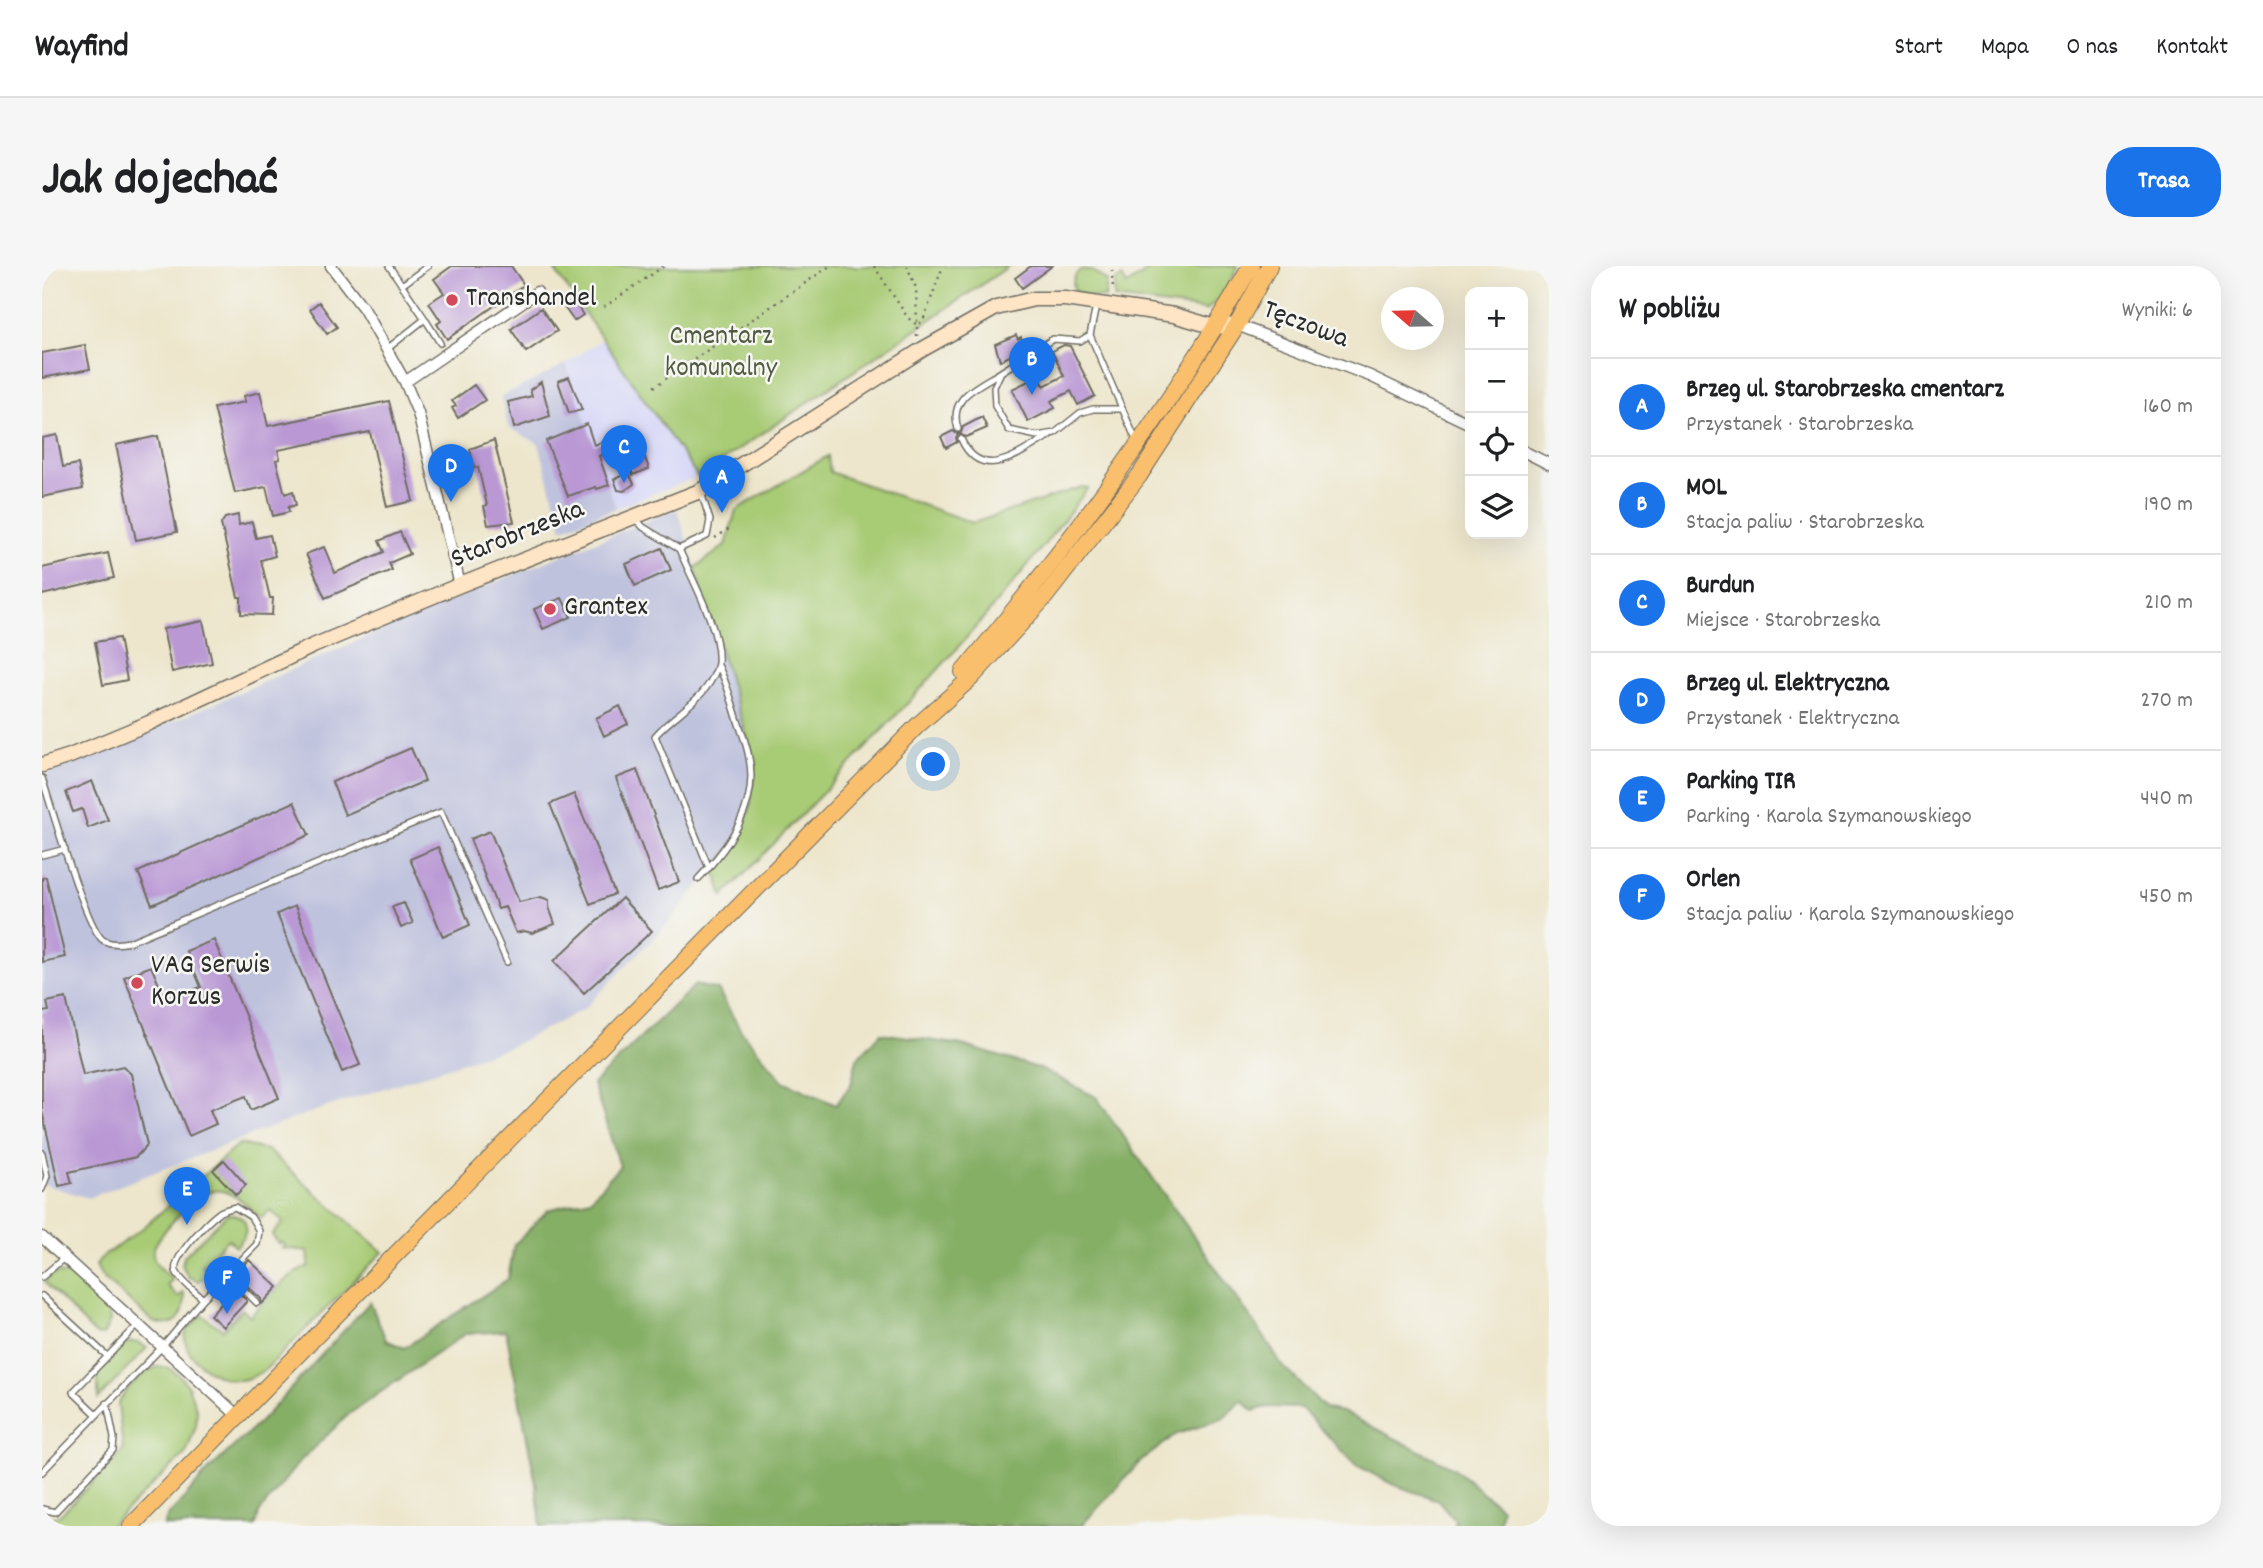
<!DOCTYPE html>
<html lang="pl">
<head>
<meta charset="utf-8">
<style>
	:root { --surface:#fff; --page:#f6f6f6; --text:#202124; --muted:#757577; --line:#e0e0e0; --accent:#1a73e8 }
	body { margin:0; font-family:Dekko,sans-serif; background:var(--page); color:var(--text) }
	.controls { position:absolute; right:21px; top:21px; display:grid; overflow:hidden; border-radius:14px; box-shadow:0 7px 28px #0002 }
	.controls button { width:63px; height:63px; display:grid; place-items:center; padding:0; border:0; border-bottom:2px solid var(--line); background:var(--surface); color:var(--text); font:35px sans-serif }
	.compass { position:absolute; left:1339px; top:21px; width:63px; height:63px; border-radius:50%; background:var(--surface); box-shadow:0 7px 28px #0002; rotate:290deg }
	.you { position:absolute; left:892px; top:499px; width:24px; height:24px; margin:-18px; border:5px solid #fff; border-radius:50%; background:#1a73e8; box-shadow:0 0 0 10px #1a73e833 }
	.badge { display:grid; place-items:center; width:46px; height:46px; border-radius:50%; background:var(--accent); color:#fff; font-size:23px; font-weight:700 }
	.pin { position:absolute; translate:-50% -58px; filter:drop-shadow(0 2px 4px #0008) }
	.pin::after { content:''; position:absolute; top:37px; width:24px; height:21px; background:inherit; clip-path:polygon(0 0,100% 0,50% 100%) }
	.list { margin:0; padding:0; list-style:none }
	h2 { display:flex; justify-content:space-between; align-items:center; height:91px; margin:0; padding:0 28px; font-size:30px }
	h2 small { font-size:23px; font-weight:400; color:var(--muted) }
	.list li { display:grid; grid-template-columns:46px 1fr auto; gap:21px; align-items:center; box-sizing:border-box; height:98px; padding:0 28px; border-top:2px solid var(--line) }
	.list b { display:block; font-size:26px; white-space:nowrap }
	.list p { margin:0; font-size:23px; white-space:nowrap; color:var(--muted) }
	.list em { font-size:23px; font-style:normal; color:var(--muted) }
	.icon { flex:none; width:38px; height:38px; fill:none; stroke:currentColor; stroke-width:2; stroke-linecap:round; stroke-linejoin:round }
	.map { position:relative; flex:none; width:1507px; height:1260px; overflow:hidden; border-radius:28px }
	header { display:flex; align-items:center; gap:42px; box-sizing:border-box; height:98px; padding:0 35px; background:var(--surface); border-bottom:2px solid var(--line) }
	header strong { font-size:33px }
	nav { display:flex; gap:38px; margin-inline-start:auto; font-size:24px }
	.intro { display:flex; align-items:center; justify-content:space-between; box-sizing:border-box; height:168px; padding:0 42px }
	h1 { margin:0; font-size:49px }
	.button { padding:18px 32px; border-radius:28px; background:var(--accent); color:#fff; font-size:24px; font-weight:700 }
	main { display:flex; gap:42px; padding:0 42px }
	aside { flex:1; background:var(--surface); border-radius:28px; box-shadow:0 7px 28px #0002 }
	.map>svg:first-child { display:block }
</style>
</head>
<body>
<header>
<strong>Wayfind</strong>
<nav><a>Start</a><a>Mapa</a><a>O nas</a><a>Kontakt</a></nav>
</header>
<div class="intro"><h1>Jak dojechać</h1><a class="button">Trasa</a></div>
<main>
<div class="map">
<svg width="1507" height="1260" viewBox="0 0 1507 1260">
	<rect width="100%" height="100%" fill="#f6f6f2"/>
	<filter id="ink" filterUnits="userSpaceOnUse"><feTurbulence type="fractalNoise" baseFrequency=".0143" numOctaves="2"/><feDisplacementMap in="SourceGraphic" scale="14" xChannelSelector="R" yChannelSelector="G"/><feConvolveMatrix kernelMatrix="1 2 1 2 8 2 1 2 1" color-interpolation-filters="sRGB"/></filter>
	<filter id="wash" filterUnits="userSpaceOnUse"><feTurbulence type="fractalNoise" baseFrequency=".00686" numOctaves="4" result="noise"/><feDisplacementMap in="SourceGraphic" scale="28" xChannelSelector="R" yChannelSelector="G"/><feGaussianBlur stdDeviation="1.57" result="paint"/><feColorMatrix in="noise" values="0 0 0 0 0 0 0 0 0 0 0 0 0 0 0 0 0 1.4 0 .05"/><feComposite in="paint" operator="in"/></filter>
	<g filter="url(#wash)">
		<rect width="100%" height="100%" fill="#ede6cc"/>
		<!-- built -->
		<path fill="#d7d7f8" d="M 561,73 L 656,211 L 574,242 L 524,98 Z"/>
		<!-- industrial -->
		<path fill="#bfc2dd" d="M 524,98 L 574,242 L 520,263 L 497,178 L 466,161 L 459,131 Z
			M 635,243 L 714,493 L 708,542 L 695,573 L 629,654 L 542,743 L 470,780 L 264,848 L 46,932 L 0,918 L 0,509 L 33,498 L 411,333 Z"/>
		<!-- green -->
		<path fill="#a8cb74" stroke="#6a7b50" stroke-width="2" d="M 510,0 L 967,0 L 656,211 Z
			M 1113,0 L 1196,0 L 1180,31 L 1164,44 L 1072,32 L 1073,15 L 1080,11 L 1085,19 Z
			M 1040,3 L 1050,5 L 1065,15 L 1063,32 C 1056,31 1047,31 1041,29 C 1026,24 1030,9 1040,3 Z
			M 786,190 L 788,206 L 931,257 L 1040,221 L 1046,222 C 937,369 808,499 681,630 L 672,603 L 695,573 L 708,543 L 713,497 L 653,302 L 684,279 L 694,244 Z
			M 197,878 L 225,884 L 341,986 L 224,1103 C 216,1108 208,1113 198,1114 C 176,1116 134,1088 145,1065 C 147,1060 156,1054 160,1049 L 181,1064 L 200,1043 L 208,1050 C 226,1032 243,1009 267,1000 L 266,985 L 240,982 L 243,979 L 240,976 L 237,978 L 230,969 L 241,956 L 228,944 L 219,952 C 207,942 195,927 179,925 C 172,924 164,926 158,930 C 146,938 110,974 111,988 C 112,999 123,1006 131,1013 L 125,1019 L 136,1031 L 142,1026 C 144,1049 136,1064 111,1056 L 59,1010 L 54,999 L 58,993 L 102,961 Z
			M 185,948 C 209,948 208,967 194,981 L 186,973 L 160,999 L 168,1008 L 156,1015 L 146,1011 L 140,999 L 142,990 Z
			M 15,1007 L 29,1009 L 66,1045 L 68,1055 L 62,1068 L 56,1070 L 52,1067 L 3,1017 L 9,1009 Z
			M 89,1076 L 97,1077 L 105,1082 L 56,1133 L 56,1104 L 80,1079 Z
			M 117,1100 L 127,1102 L 139,1111 L 146,1120 L 155,1145 L 154,1160 L 144,1187 L 68,1260 L 0,1260 L 0,1250 L 5,1253 L 18,1249 L 76,1191 L 81,1183 L 76,1137 L 85,1123 L 103,1106 Z"/>
		<!-- forest -->
		<path fill="#86af66" stroke="#586d48" stroke-width="2" d="M 653,719 L 676,724 L 699,765 L 741,815 L 794,839 L 809,818 L 815,793 L 839,767 L 920,779 L 999,803 L 1054,831 L 1225,1075 L 1238,1097 L 1284,1143 L 1301,1146 L 1412,1202 L 1459,1242 L 1456,1260 L 1412,1260 L 1413,1254 L 1396,1234 L 1350,1218 L 1314,1199 L 1259,1142 L 1224,1141 L 1211,1145 L 1201,1134 L 1180,1153 L 1135,1168 L 1099,1195 L 1039,1260 L 499,1260 L 494,1218 L 464,1065 L 423,1068 L 307,1148 L 258,1195 L 217,1247 L 214,1260 L 122,1260 L 125,1251 L 169,1202 L 220,1154 L 328,1036 L 344,1074 L 362,1082 L 466,1013 L 472,979 L 506,944 L 548,933 L 578,900 L 551,818 Z"/>
		<g id="blocks">
			<!-- building -->
			<path fill="#b998d4" d="M 410,0 L 469,0 L 482,19 L 405,73 L 395,58 L 399,55 L 387,37 L 402,27 L 392,13 Z
				M 989,0 L 1010,0 L 980,22 L 973,12 Z
				M 532,35 L 541,49 L 532,55 L 522,41 Z
				M 277,36 L 295,61 L 285,68 L 268,43 Z
				M 499,42 L 515,65 L 484,86 L 469,63 Z
				M 974,69 L 976,73 L 979,71 L 983,82 L 958,95 L 953,78 Z
				M 43,79 L 48,103 L 0,112 L 0,87 Z
				M 1022,79 L 1028,80 L 1053,130 L 1036,139 L 1029,125 L 1009,135 L 1013,142 L 986,156 L 970,123 L 997,110 L 1002,120 L 1022,110 L 1010,85 Z
				M 527,111 L 540,144 L 527,147 L 516,115 Z
				M 499,116 L 508,150 L 472,162 L 466,136 L 490,130 L 488,124 Z
				M 432,119 L 443,134 L 416,152 L 410,142 L 414,140 L 410,135 Z
				M 218,126 L 226,160 L 347,135 L 371,235 L 345,241 L 328,166 L 236,184 L 238,193 L 234,194 L 243,228 L 251,225 L 254,239 L 246,241 L 247,246 L 231,250 L 224,221 L 193,227 L 172,142 L 203,136 L 202,130 Z
				M 940,151 L 945,162 L 924,171 L 917,168 L 914,171 L 915,176 L 904,182 L 899,171 L 911,165 L 915,168 L 919,167 L 921,161 Z
				M 545,158 L 552,179 L 593,164 L 607,203 L 591,209 L 581,182 L 557,190 L 567,219 L 555,223 L 554,221 L 526,230 L 504,175 Z
				M 15,169 L 21,201 L 36,198 L 41,223 L 0,231 L 0,172 Z
				M 116,170 L 135,266 L 94,274 L 74,179 Z
				M 452,174 L 472,256 L 446,259 L 442,240 L 445,239 L 436,201 L 432,202 L 428,183 Z
				M 587,207 L 592,218 L 582,225 L 576,224 L 572,213 Z
				M 196,249 L 197,259 L 210,256 L 214,272 L 228,269 L 233,290 L 219,294 L 228,332 L 231,332 L 230,349 L 199,348 L 199,331 L 196,331 L 179,258 L 183,252 Z
				M 358,266 L 368,288 L 347,297 L 350,304 L 283,332 L 264,288 L 282,281 L 293,307 L 342,286 L 337,275 Z
				M 620,282 L 629,304 L 593,320 L 584,298 Z
				M 66,287 L 72,312 L 0,329 L 0,302 Z
				M 520,332 L 529,351 L 501,363 L 492,343 Z
				M 161,355 L 170,397 L 130,406 L 121,363 Z
				M 77,372 L 85,414 L 61,419 L 53,376 Z
				M 578,440 L 586,458 L 562,470 L 554,452 Z
				M 369,482 L 383,515 L 303,549 L 290,516 Z
				M 595,504 L 637,616 L 616,624 L 574,512 Z
				M 50,515 L 66,554 L 46,562 L 40,543 L 31,546 L 24,526 Z
				M 532,528 L 573,628 L 548,638 L 508,538 Z
				M 252,536 L 267,569 L 110,639 L 96,606 Z
				M 448,565 L 477,636 L 499,631 L 507,634 L 507,641 L 513,658 L 490,667 L 482,665 L 474,667 L 463,641 L 456,643 L 428,573 Z
				M 396,581 L 428,659 L 401,671 L 368,593 Z
				M 4,611 L 23,691 L 0,696 L 0,612 Z
				M 580,632 L 610,665 L 542,727 L 512,695 Z
				M 362,637 L 371,657 L 359,662 L 350,641 Z
				M 253,640 L 318,799 L 300,806 L 235,648 Z
				M 172,674 L 237,832 L 209,844 L 204,830 L 168,844 L 174,858 L 147,870 L 82,711 L 109,700 L 124,735 L 159,721 L 144,685 Z
				M 24,732 L 41,809 L 81,800 L 89,808 L 105,879 L 94,891 L 27,906 L 30,917 L 17,920 L 0,845 L 0,746 L 7,745 L 5,736 Z
				M 182,894 L 204,919 L 194,929 L 171,904 Z
				M 207,994 L 236,1021 L 220,1038 L 219,1033 L 193,1008 Z
				M 193,1022 L 205,1035 L 181,1061 L 168,1049 Z"/>
		</g>
	</g>
	<g filter="url(#ink)">
		<use href="#blocks" fill-opacity="0" stroke="#6f6c63" stroke-width="2"/>
		<g fill="none" stroke-linecap="round" stroke-linejoin="round">
			<defs>
				<path id="lane" d="M 347,0 L 360,19
					M 1054,40 L 1048,69 L 1094,174
					M 383,53 L 398,77
					M 1048,69 L 1038,75 L 1011,73 L 959,106 L 952,121 L 953,140 L 967,164 L 995,170 L 1013,167 L 1038,147 L 1051,143 L 1080,143
					M 345,83 L 383,53 L 360,19 L 386,0
					M 916,163 C 906,131 935,121 959,106
					M 919,173 C 940,219 979,186 1007,170
					M 594,253 L 601,261 L 637,283 L 665,270 L 668,254 L 659,226
					M 637,283 C 650,314 679,364 676,397 C 675,404 669,416 664,422 C 650,441 628,452 613,470 L 667,602
					M 0,512 C 9,539 44,662 61,674 C 69,679 78,678 87,676 L 399,546 L 465,696
					M 0,589 L 23,583
					M 656,613 C 687,581 717,539 707,492 C 705,479 700,467 696,455 C 690,436 685,417 676,399
					M 0,887 L 5,910 L 0,923
					M 185,1007 L 215,1037
					M 0,1011 L 23,991
					M 0,1030 L 65,1090
					M 54,1148 L 31,1126 L 96,1059
					M 0,1206 L 121,1080 L 161,1033 L 215,978 L 217,965 L 209,951 L 193,941 C 188,943 183,943 178,946 C 167,954 129,992 134,1005 C 138,1015 153,1025 161,1033
					M 0,1243 L 13,1246 L 71,1184 L 72,1172 L 65,1137"/>
				<path id="street" d="M 289,0 L 322,43 L 363,116 L 376,147 L 418,319
					M 1195,59 L 1328,110 L 1428,158
					M 363,116 L 495,26
					M 1481,185 L 1507,198
					M 0,971 L 196,1150"/>
				<path id="secondary" d="M 0,499 L 28,490 L 107,457 L 271,380 L 418,319 L 658,225 L 881,83 L 954,42 L 992,33 L 1023,33 L 1132,49 L 1173,61 L 1195,59"/>
				<path id="primary" d="M 921,406 C 1028,279 1126,145 1209,0
					M 89,1260 L 348,994 L 876,459 L 930,411 L 1003,331 L 1097,210 L 1195,59 L 1227,0"/>
			</defs>
			<!-- lane casing -->
			<use href="#lane" stroke="#6f6c63" stroke-width="8"/>
			<!-- street casing -->
			<use href="#street" stroke="#6f6c63" stroke-width="13"/>
			<!-- secondary casing -->
			<use href="#secondary" stroke="#6f6c63" stroke-width="17"/>
			<!-- primary casing -->
			<use href="#primary" stroke="#6f6c63" stroke-width="18"/>
			<!-- path -->
			<path stroke="#6f6c63" stroke-width="2.5" stroke-dasharray="2 5" stroke-linecap="butt" d="M 832,0 L 866,52 L 875,59 L 874,22 L 865,0
				M 1070,4 L 1071,25
				M 562,41 L 622,0
				M 875,70 L 875,59 L 881,55 L 901,0
				M 612,121 L 788,0
				M 673,272 L 687,263"/>
			<!-- lane -->
			<use href="#lane" stroke="#fff" stroke-width="5"/>
			<!-- street -->
			<use href="#street" stroke="#fff" stroke-width="10"/>
			<!-- secondary -->
			<use href="#secondary" stroke="#fde5c5" stroke-width="14"/>
			<!-- primary -->
			<use href="#primary" stroke="#f9bf6d" stroke-width="16"/>
		</g>
	</g>
	<!-- markers -->
	<g fill="#d1495b" stroke="#f6f6f2" stroke-width="2.5">
		<circle cx="410" cy="34" r="7"/>
		<circle cx="508" cy="343" r="7"/>
		<circle cx="95" cy="717" r="7"/>
	</g>
	<g text-anchor="middle" dominant-baseline="central" stroke-width="5" stroke-linejoin="round" paint-order="stroke">
		<!-- poi labels -->
		<g font-size="28" fill="#2b2b2b" stroke="#f6f6f2" text-anchor="start">
			<text x="424" y="34">Transhandel</text>
			<text x="522" y="343">Grantex</text>
			<text x="109" y="701">VAG Serwis<tspan x="109" dy="32">Korzus</tspan></text>
		</g>
		<!-- street labels -->
		<g font-size="28" fill="#2b2b2b" stroke="#f6f6f2">
			<text transform="translate(1263 60) rotate(21)">Tęczowa</text>
			<text transform="translate(476 270) rotate(-22)">Starobrzeska</text>
		</g>
		<!-- park labels -->
		<g font-size="28" fill="#505b41" stroke="#f6f6f2">
			<text x="679" y="72">Cmentarz<tspan x="679" dy="32">komunalny</tspan></text>
		</g>
	</g>
</svg>
<div class="controls">
<button>+</button>
<button>−</button>
<button><svg class="icon" aria-label="locate" viewBox="0 0 24 24"><circle cx="12" cy="12" r="6"/><path d="M12 2v4M12 18v4M2 12h4M18 12h4"/></svg></button>
<button><svg class="icon" aria-label="layers" viewBox="0 0 24 24"><path d="M12 4l9 5-9 5-9-5zM3 14l9 5 9-5"/></svg></button>
</div>
<svg class="compass" viewBox="-18 -18 36 36"><path d="M0-13l5 13h-10z" fill="#e53935"/><path d="M0 13l5-13h-10z" fill="#757577"/></svg>
<div class="you"></div>
<div class="pin badge" style="left:680px;top:247px">A</div>
<div class="pin badge" style="left:990px;top:129px">B</div>
<div class="pin badge" style="left:582px;top:217px">C</div>
<div class="pin badge" style="left:409px;top:236px">D</div>
<div class="pin badge" style="left:145px;top:959px">E</div>
<div class="pin badge" style="left:185px;top:1048px">F</div>
</div>
<aside>
<h2>W pobliżu<small>Wyniki: 6</small></h2>
<ul class="list">
<li><span class="badge">A</span><div><b>Brzeg ul. Starobrzeska cmentarz</b><p>Przystanek · Starobrzeska</p></div><em>160 m</em></li>
<li><span class="badge">B</span><div><b>MOL</b><p>Stacja paliw · Starobrzeska</p></div><em>190 m</em></li>
<li><span class="badge">C</span><div><b>Burdun</b><p>Miejsce · Starobrzeska</p></div><em>210 m</em></li>
<li><span class="badge">D</span><div><b>Brzeg ul. Elektryczna</b><p>Przystanek · Elektryczna</p></div><em>270 m</em></li>
<li><span class="badge">E</span><div><b>Parking TIR</b><p>Parking · Karola Szymanowskiego</p></div><em>440 m</em></li>
<li><span class="badge">F</span><div><b>Orlen</b><p>Stacja paliw · Karola Szymanowskiego</p></div><em>450 m</em></li>
</ul>
</aside>
</main>
</body>
</html>
